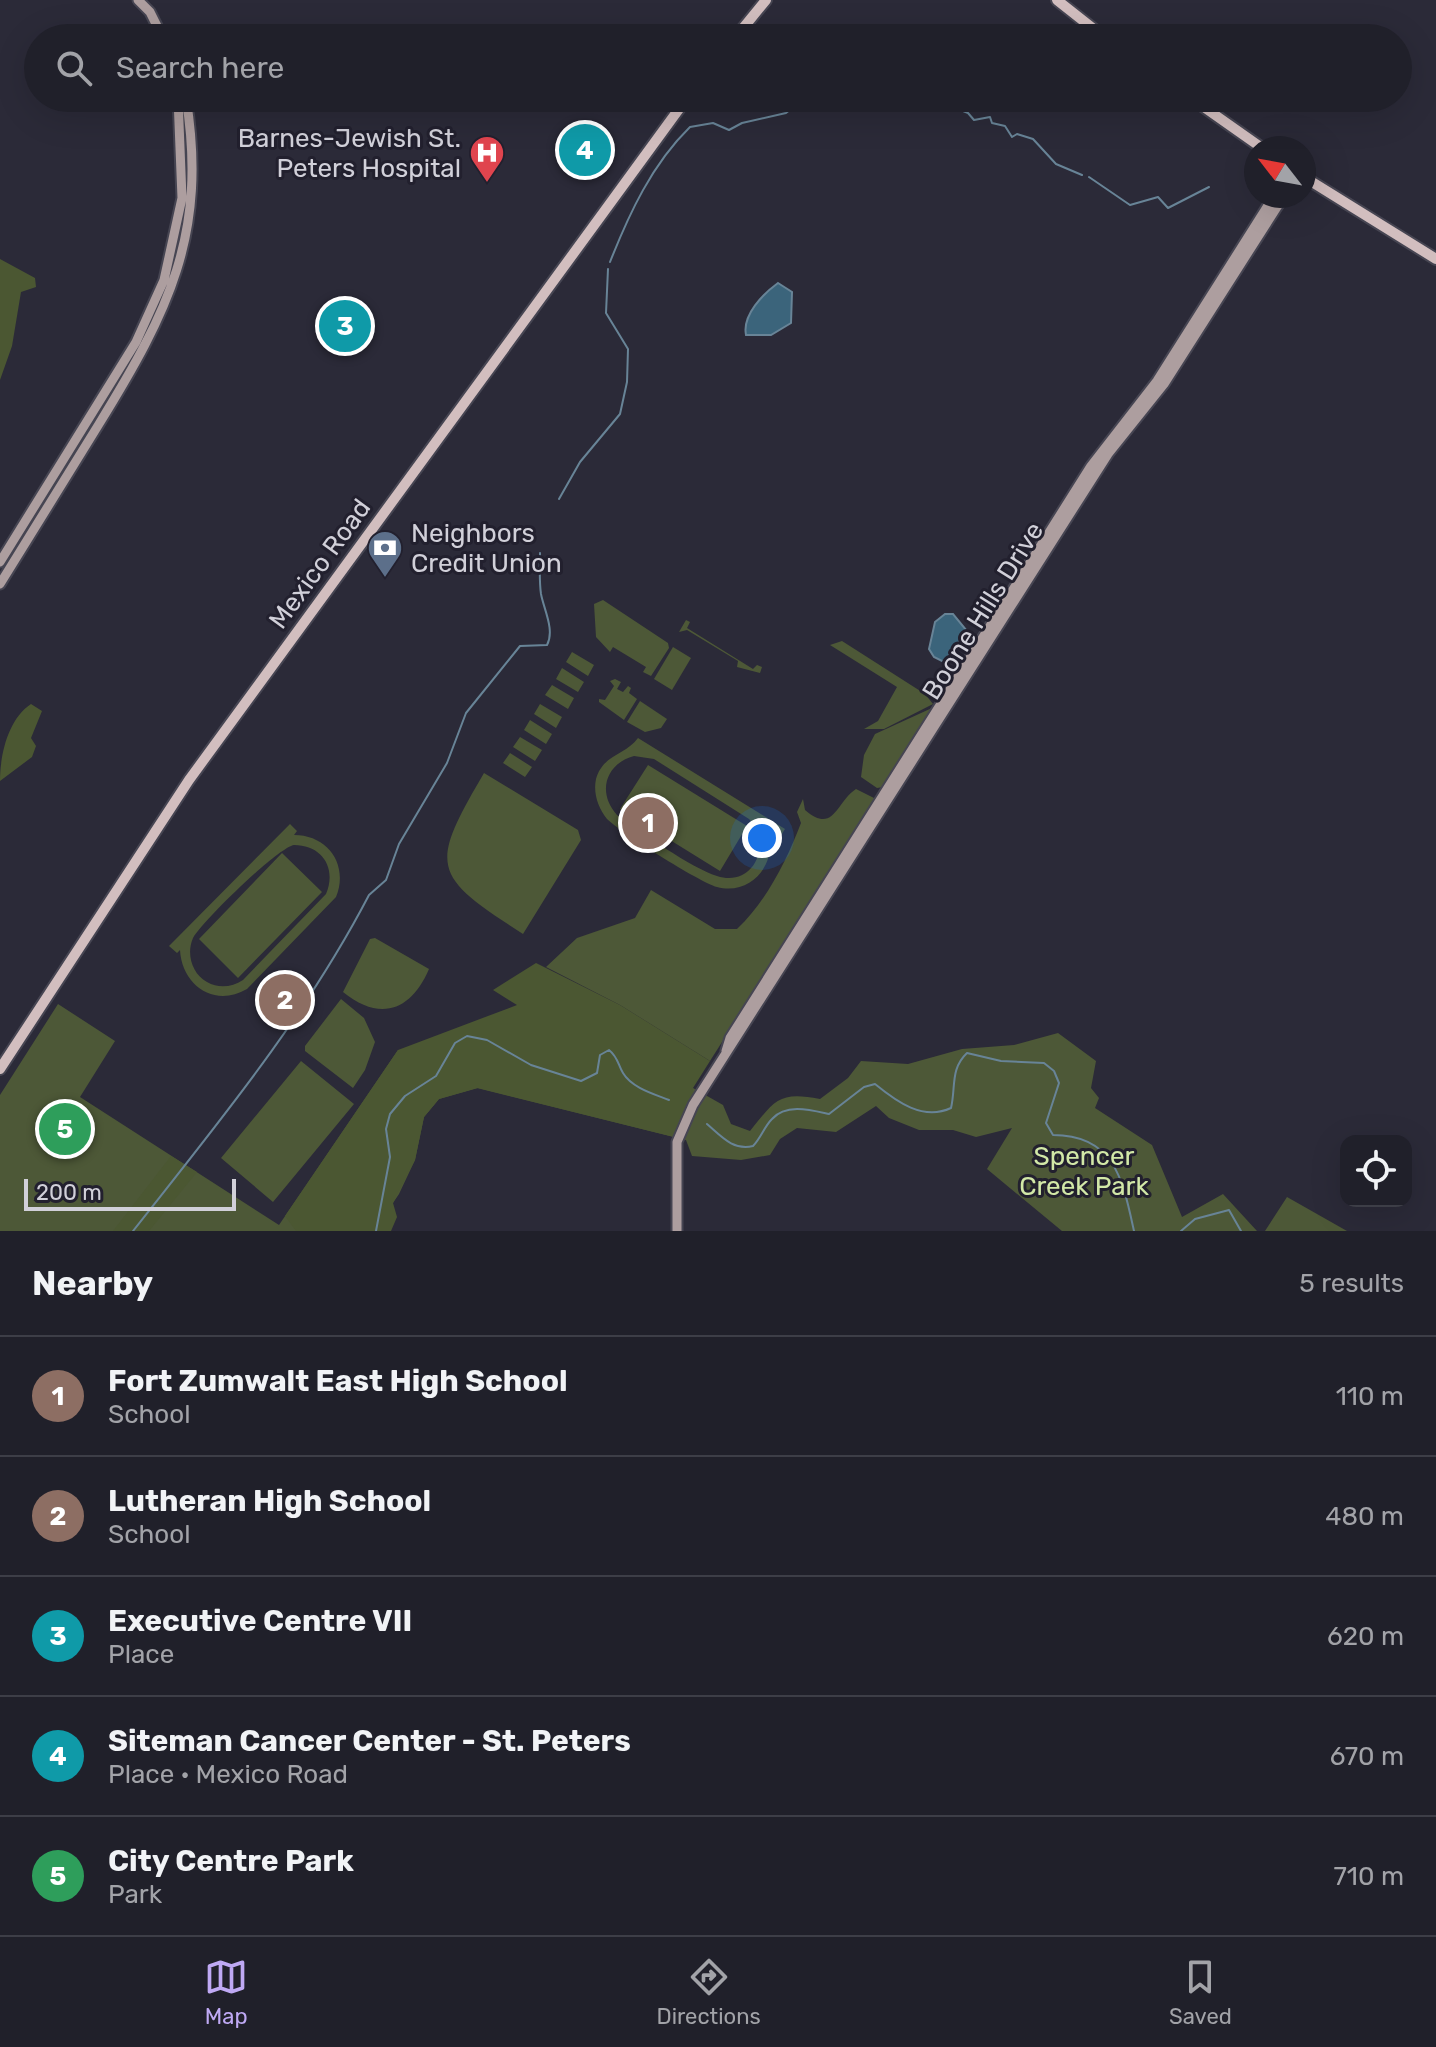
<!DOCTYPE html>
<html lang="en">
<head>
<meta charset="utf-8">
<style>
	:root { --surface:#20202a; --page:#2d2d36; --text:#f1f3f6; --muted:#a2a3a8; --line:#3d3e47; --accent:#bfa9f4 }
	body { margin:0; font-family:Rubik,sans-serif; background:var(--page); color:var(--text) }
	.controls { position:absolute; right:24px; bottom:24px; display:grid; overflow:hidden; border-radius:16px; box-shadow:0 8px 32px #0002 }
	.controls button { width:72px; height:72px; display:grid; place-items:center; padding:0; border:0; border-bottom:2px solid var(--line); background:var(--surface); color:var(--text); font:40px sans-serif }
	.compass { position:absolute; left:1244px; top:136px; width:72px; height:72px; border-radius:50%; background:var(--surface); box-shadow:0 8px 32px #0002; rotate:301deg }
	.scale { position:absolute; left:24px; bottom:20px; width:212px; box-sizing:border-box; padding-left:8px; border:4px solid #d1d0d9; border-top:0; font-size:22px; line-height:28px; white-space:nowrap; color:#d1d0d9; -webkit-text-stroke:6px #22202e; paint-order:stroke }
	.you { position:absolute; left:762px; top:838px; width:28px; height:28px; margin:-20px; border:6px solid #fff; border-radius:50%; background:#1a73e8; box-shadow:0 0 0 12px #1a73e833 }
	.badge { display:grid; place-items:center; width:52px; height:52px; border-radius:50%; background:var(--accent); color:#fff; font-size:26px; font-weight:700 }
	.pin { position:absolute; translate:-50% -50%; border:4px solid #fff; box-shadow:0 2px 8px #0006 }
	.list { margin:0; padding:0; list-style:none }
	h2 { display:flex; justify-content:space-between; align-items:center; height:104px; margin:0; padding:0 32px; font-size:34px }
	h2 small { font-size:26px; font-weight:400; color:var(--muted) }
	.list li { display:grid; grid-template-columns:52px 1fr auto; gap:24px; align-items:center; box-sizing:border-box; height:120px; padding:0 32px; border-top:2px solid var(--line) }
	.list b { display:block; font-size:30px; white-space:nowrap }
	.list p { margin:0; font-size:26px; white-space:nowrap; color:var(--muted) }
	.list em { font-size:26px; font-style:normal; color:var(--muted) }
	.icon { flex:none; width:44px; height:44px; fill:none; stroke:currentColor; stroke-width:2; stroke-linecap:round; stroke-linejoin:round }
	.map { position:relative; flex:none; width:1436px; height:1231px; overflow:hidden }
	.search { position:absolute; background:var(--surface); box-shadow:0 8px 32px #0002; left:24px; right:24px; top:24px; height:88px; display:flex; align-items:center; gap:20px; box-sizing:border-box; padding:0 28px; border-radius:44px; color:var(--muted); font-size:30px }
	.sheet { height:704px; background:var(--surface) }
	nav { display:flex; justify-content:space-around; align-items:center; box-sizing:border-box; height:112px; border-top:2px solid var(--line); background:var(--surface); font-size:22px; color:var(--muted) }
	nav a { display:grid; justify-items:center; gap:4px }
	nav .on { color:var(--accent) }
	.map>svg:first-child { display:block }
</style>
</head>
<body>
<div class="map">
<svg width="1436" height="1231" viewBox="0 0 1436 1231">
	<rect width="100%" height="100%" fill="#2b2a38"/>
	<!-- green -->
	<path fill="#4d5837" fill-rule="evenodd" d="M 603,600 L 668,643 L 669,648 L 651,676 L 643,672 L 646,667 L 613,647 L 610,652 L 596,637 L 594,604 Z
		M 686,620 L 690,622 L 687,628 L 753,669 L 757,665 L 762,667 L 760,673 L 737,667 L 738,661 L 687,630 L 679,632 Z
		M 842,641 L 925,694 L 933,704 L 884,729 L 864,729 L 878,721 L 897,687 L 830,645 Z
		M 673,647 L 691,658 L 672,690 L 654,679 Z
		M 572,652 L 594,665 L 588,676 L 566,662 Z
		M 562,668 L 584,682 L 578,692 L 556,679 Z
		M 615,679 L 621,682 L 617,689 L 623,692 L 628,686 L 631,688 L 629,693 L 637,699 L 624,720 L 599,702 L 599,699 L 605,700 L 614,686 L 610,681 Z
		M 552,685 L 574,698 L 568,709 L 545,695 Z
		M 640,701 L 667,719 L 661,728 L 645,732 L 627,722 Z
		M 540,704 L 562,717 L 556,728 L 534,714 Z
		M 932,708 L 883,787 L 877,788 L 861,777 L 864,755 L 875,734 Z
		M 530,720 L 552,734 L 546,744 L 524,730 Z
		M 520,737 L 542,750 L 535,761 L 513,747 Z
		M 638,738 L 785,829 L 780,837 L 769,832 C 777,864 751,896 717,887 C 699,882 620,832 607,819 C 598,808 593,793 596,779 C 603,754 626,755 638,738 ZM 634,756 L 654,759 L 749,819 C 773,843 754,888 717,876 C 691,868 641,832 617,815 C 597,793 605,764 634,756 Z
		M 510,753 L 532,767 L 525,777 L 503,763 Z
		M 648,765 L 747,826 L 720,871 L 620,809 Z
		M 484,773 L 578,830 L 581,840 L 523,934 C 431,875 429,867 484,773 Z
		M 856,789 L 876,799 L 710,1061 L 620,1005 L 546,967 L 577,938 L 635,918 L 651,890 L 715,929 L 737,929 C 766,902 787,860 801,823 L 797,812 L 803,799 L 805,810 C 834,835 836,802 856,789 Z
		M 290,824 L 297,831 L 294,835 C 328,835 349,865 336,897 L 247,989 C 215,1008 182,986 180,950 L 177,953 L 169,946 ZM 294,845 C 322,845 337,868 326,894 L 243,980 C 232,987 219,989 207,982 C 192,974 186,954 193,938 C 202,922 277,848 294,845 Z
		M 282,853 L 322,892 L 238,978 L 199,939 Z
		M 375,938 L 429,969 C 411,1011 380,1022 343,992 L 370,939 Z
		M 341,999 L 364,1018 L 375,1042 L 365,1070 L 353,1088 L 305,1051 L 305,1046 Z
		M 58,1004 L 115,1041 L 80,1097 L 279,1225 L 398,1050 L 693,1088 L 723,1105 L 731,1124 L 750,1131 C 775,1100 779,1091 820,1099 L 848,1078 L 861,1061 L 908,1064 L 962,1049 L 1014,1045 L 1058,1033 L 1096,1061 L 1091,1088 L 1099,1098 L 1095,1108 L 1152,1145 L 1182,1217 L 1223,1194 L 1257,1231 L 1062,1231 L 987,1169 L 1012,1128 L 976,1137 L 953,1130 L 919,1130 L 889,1118 L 876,1106 L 836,1132 L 797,1128 L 780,1139 L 770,1155 L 741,1160 L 692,1156 L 686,1140 L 478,1088 L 439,1099 L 424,1117 L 415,1160 L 399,1194 L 374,1231 L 0,1231 L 0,1095 Z
		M 301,1061 L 354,1104 L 273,1202 L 221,1158 Z
		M 1287,1197 L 1347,1231 L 1265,1231 Z"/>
	<!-- forest -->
	<path fill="#4b5732" d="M 0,259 L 35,278 L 36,287 L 21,292 L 12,346 L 0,380 Z
		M 31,704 L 42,711 L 31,738 L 36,746 L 32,757 L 0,781 C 0,755 8,719 31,704 Z
		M 536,963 L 620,1005 L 710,1061 L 693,1088 L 686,1140 L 477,1088 L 439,1099 L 424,1117 L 415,1160 L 393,1203 L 397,1217 L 391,1231 L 296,1231 L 285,1216 L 398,1050 L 517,1005 L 493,990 Z
		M 171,1156 L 197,1172 L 149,1231 L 113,1231 Z"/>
	<!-- water -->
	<path fill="#3b647b" stroke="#688497" stroke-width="2" d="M 778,283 L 792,292 L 791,323 L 771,335 L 746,335 C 742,315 763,294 778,283 Z
		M 945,614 L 953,614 L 967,631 L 944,662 L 934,657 L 929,649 L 935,622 Z"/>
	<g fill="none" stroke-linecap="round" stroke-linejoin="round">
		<!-- stream -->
		<path stroke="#688497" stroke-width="2" d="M 853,98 L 857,98
			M 931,98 L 968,113 L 974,120 L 990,117 L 992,123 L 1005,126 L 1012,137 L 1017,134 L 1033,139 L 1056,164 L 1082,175
			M 1089,177 L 1130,205 L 1158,197 L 1168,208 L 1209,187
			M 610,262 C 629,214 652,164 690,127 L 713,123 L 729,130 L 742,123 L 786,113 L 796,105 L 846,98
			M 559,499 L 580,462 L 620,414 L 627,382 L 628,349 L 606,313 L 608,269
			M 707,1124 C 721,1136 733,1151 753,1146 C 761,1138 764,1127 772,1119 C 786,1103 811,1110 829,1114 L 864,1087 L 875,1084 C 897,1102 923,1121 951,1108 C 956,1087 950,1069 967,1053 L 1001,1061 L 1044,1063 L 1054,1071 L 1059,1083 L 1046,1123 L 1053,1135 C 1115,1135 1123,1181 1134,1231
			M 133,1231 C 218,1123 305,1018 369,895 L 386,880 L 399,844 L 447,763 L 466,713 L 520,646 L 547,645 C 555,630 544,610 541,594 C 539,581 540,566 540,553
			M 376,1231 L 390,1157 L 386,1129 L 390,1114 L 405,1096 L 436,1076 L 455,1043 L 467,1036 L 487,1040 L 531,1065 L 581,1081 L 597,1073 L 600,1055 L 609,1050 C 618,1057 618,1065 623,1073 C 632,1088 654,1094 669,1100
			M 1181,1231 L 1195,1219 L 1229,1210 L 1241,1231"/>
		<defs>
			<path id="secondary" d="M 138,0 L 150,12 L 163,38
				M 0,562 L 136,342 L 164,280 L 182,198 L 178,98
				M 0,584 C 33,531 66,478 99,424 C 168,312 208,234 186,98
				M 726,1051 L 730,1038 L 1091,466 L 1157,381 L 1274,196
				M 677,1231 L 677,1142 L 693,1105 L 1108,454 L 1164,384 L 1284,196"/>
			<path id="primary" d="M 1057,0 L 1105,38
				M 735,38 L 766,0
				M 1191,98 L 1262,148
				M 1304,177 L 1436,259
				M 0,1069 L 189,780 L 687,98"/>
		</defs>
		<!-- secondary casing -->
		<use href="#secondary" stroke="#464552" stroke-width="13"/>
		<!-- primary casing -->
		<use href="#primary" stroke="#464552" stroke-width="14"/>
		<!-- secondary -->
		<use href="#secondary" stroke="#ad9e9f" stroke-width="9"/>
		<!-- primary -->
		<use href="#primary" stroke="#d2bebf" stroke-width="10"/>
	</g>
	<!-- icons -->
	<defs>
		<symbol id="hospital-pin" viewBox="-11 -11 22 30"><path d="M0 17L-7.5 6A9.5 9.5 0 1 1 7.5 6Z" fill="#e0444e" stroke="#22202e"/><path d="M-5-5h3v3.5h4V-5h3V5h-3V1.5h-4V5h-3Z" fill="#fff"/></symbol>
		<symbol id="bank-pin" viewBox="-11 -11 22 30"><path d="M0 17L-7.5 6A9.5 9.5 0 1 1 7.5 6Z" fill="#5c6f8a" stroke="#22202e"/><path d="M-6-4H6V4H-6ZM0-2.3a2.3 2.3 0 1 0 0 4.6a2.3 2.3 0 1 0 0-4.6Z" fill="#fff"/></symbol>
	</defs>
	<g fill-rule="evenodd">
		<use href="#hospital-pin" x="467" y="133" width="40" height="54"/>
		<use href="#bank-pin" x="365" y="528" width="40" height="54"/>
	</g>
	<g text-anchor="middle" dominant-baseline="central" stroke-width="6" stroke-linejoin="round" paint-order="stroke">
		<!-- poi labels -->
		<g font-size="26" fill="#d1d0d9" stroke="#22202e" text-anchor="end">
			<text x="461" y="138">Barnes-Jewish St.<tspan x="461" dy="30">Peters Hospital</tspan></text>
			<text x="411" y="533" text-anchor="start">Neighbors<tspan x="411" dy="30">Credit Union</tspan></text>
		</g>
		<!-- street labels -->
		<g font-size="26" fill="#d1d0d9" stroke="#22202e">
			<text transform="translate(320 564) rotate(-54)">Mexico Road</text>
			<text transform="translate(983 611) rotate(-58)">Boone Hills Drive</text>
		</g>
		<!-- park labels -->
		<g font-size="26" fill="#d2e8a7" stroke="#22202e">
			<text x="1084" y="1156">Spencer<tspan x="1084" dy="30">Creek Park</tspan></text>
		</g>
	</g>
</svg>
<div class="controls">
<button><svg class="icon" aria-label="locate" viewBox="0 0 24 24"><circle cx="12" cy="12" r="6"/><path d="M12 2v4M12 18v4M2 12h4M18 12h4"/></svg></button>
</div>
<svg class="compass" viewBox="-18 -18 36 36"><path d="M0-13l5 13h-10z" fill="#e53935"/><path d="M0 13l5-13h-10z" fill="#a2a3a8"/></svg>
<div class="scale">200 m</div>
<div class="you"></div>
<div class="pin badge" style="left:648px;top:823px;background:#8d6e63">1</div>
<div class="pin badge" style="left:285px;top:1000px;background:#8d6e63">2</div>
<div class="pin badge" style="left:345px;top:326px;background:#0f9aa8">3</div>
<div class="pin badge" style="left:585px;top:150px;background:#0f9aa8">4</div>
<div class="pin badge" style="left:65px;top:1129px;background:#2e9e5b">5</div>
<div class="search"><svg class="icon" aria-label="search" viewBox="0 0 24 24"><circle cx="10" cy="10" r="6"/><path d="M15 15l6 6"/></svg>Search here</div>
</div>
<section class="sheet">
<h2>Nearby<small>5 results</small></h2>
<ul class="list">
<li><span class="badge" style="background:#8d6e63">1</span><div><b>Fort Zumwalt East High School</b><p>School</p></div><em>110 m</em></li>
<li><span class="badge" style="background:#8d6e63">2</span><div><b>Lutheran High School</b><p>School</p></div><em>480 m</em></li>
<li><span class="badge" style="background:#0f9aa8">3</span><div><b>Executive Centre VII</b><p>Place</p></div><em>620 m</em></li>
<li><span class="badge" style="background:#0f9aa8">4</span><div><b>Siteman Cancer Center - St. Peters</b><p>Place · Mexico Road</p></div><em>670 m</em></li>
<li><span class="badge" style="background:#2e9e5b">5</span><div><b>City Centre Park</b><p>Park</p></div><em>710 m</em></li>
</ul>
</section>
<nav>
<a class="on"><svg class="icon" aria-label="map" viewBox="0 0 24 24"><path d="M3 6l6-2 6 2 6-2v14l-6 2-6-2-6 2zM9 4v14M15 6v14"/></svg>Map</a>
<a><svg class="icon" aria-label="directions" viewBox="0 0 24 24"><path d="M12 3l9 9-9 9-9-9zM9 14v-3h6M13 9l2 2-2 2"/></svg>Directions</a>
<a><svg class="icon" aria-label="saved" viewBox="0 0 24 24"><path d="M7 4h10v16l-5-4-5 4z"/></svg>Saved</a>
</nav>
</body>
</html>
